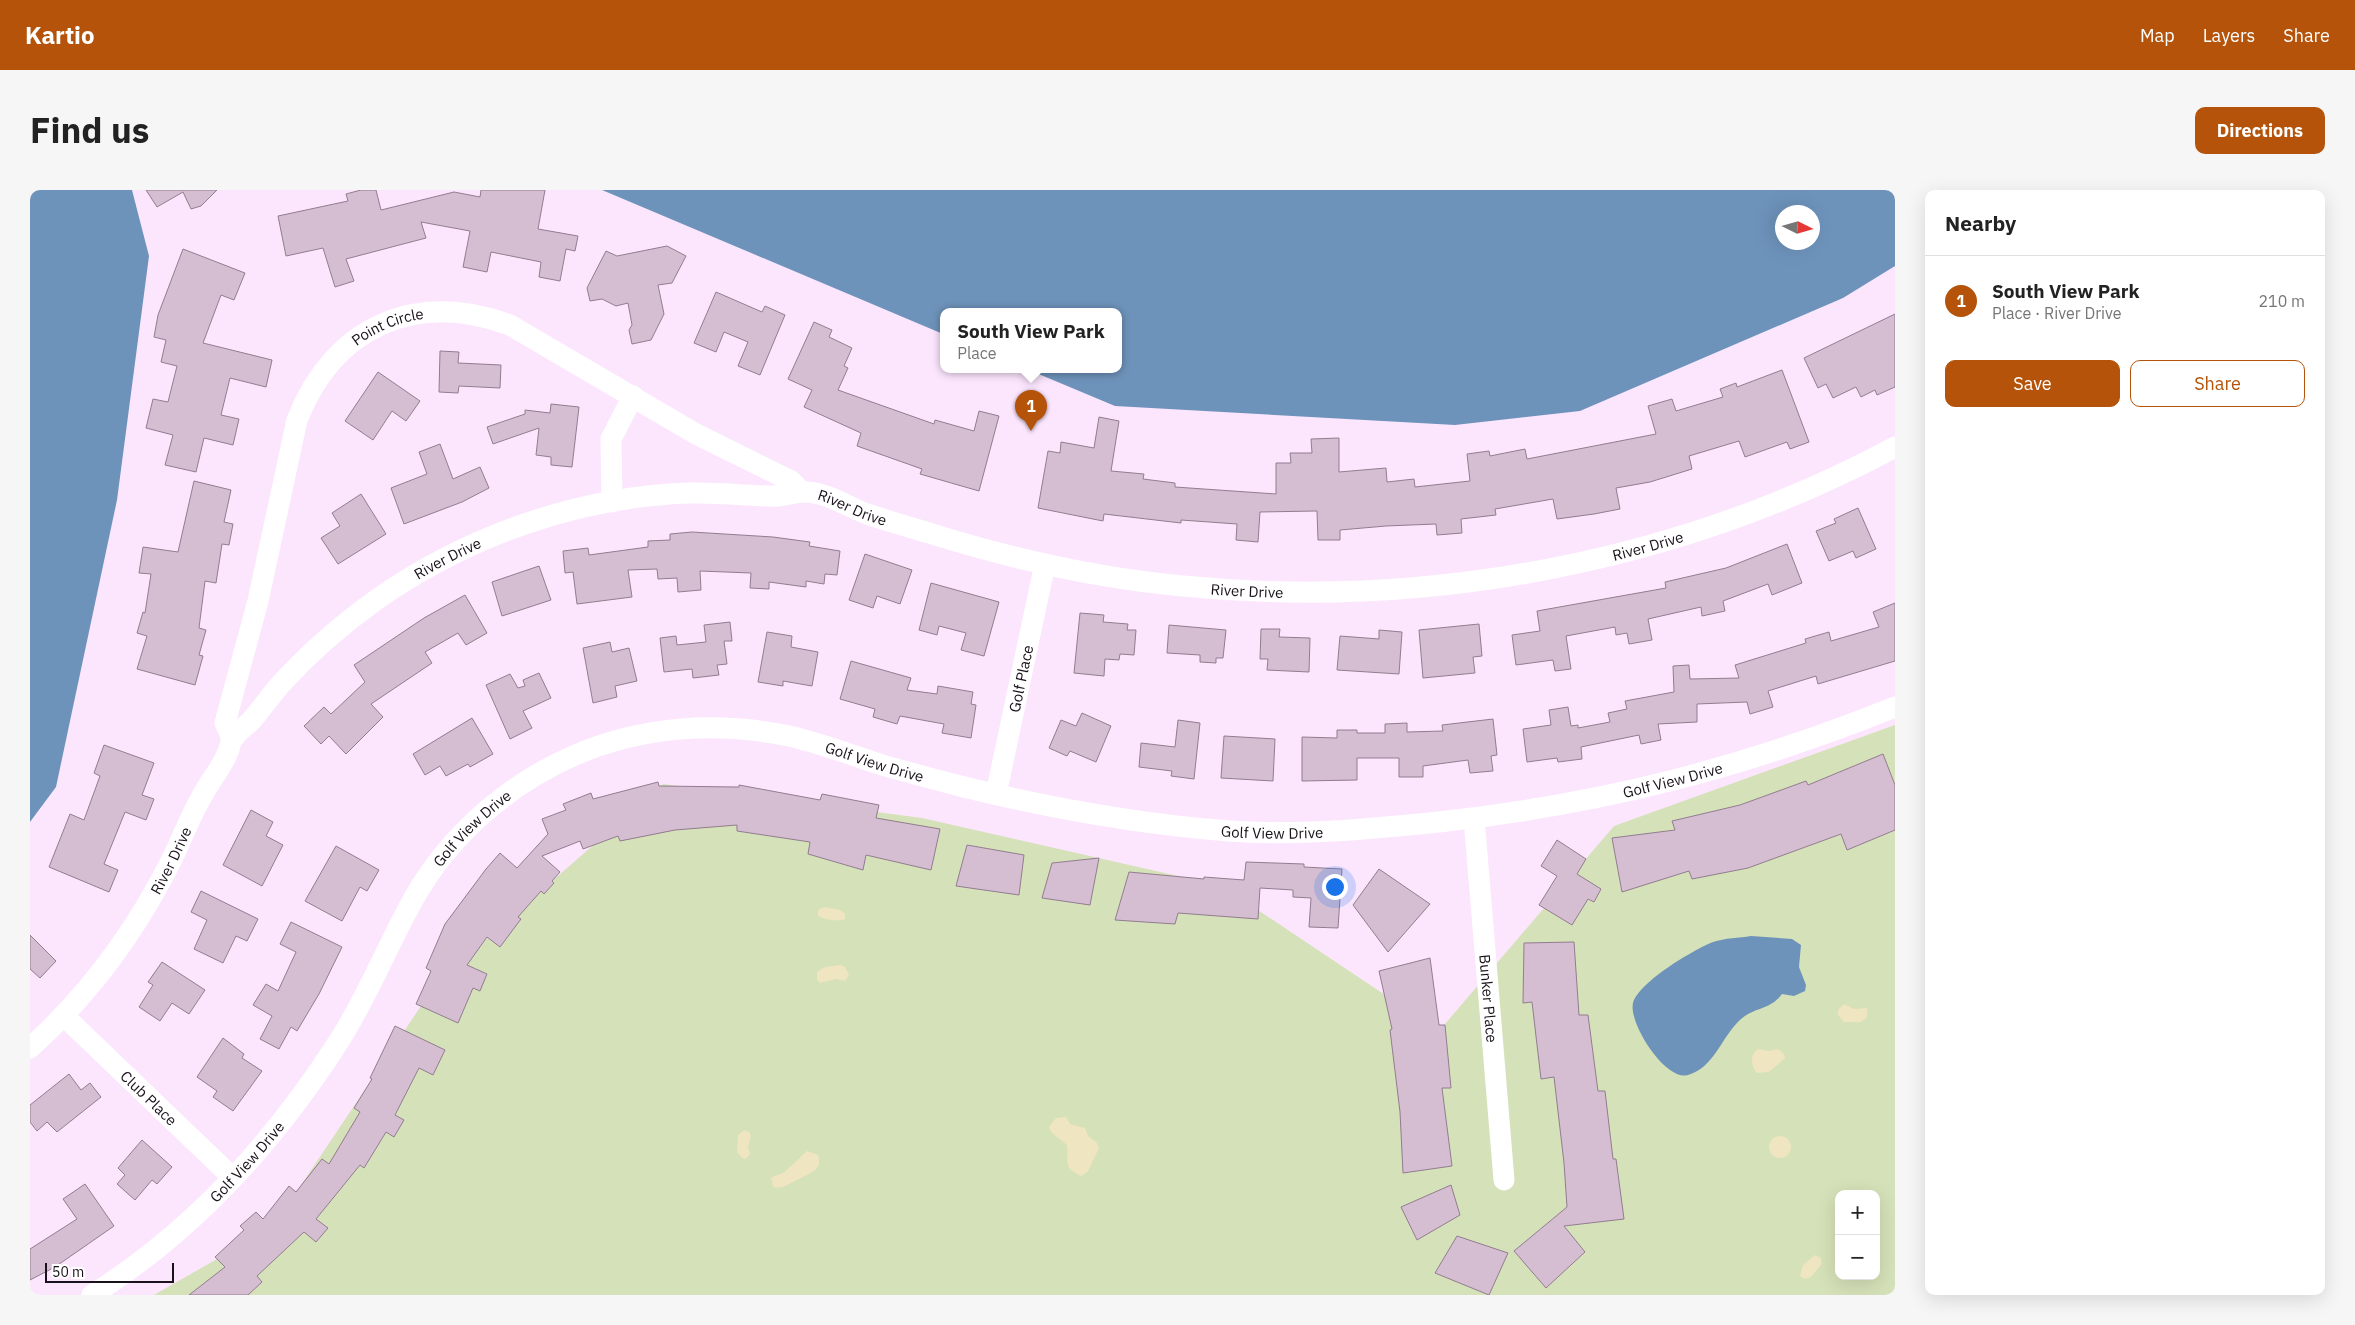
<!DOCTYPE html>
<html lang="en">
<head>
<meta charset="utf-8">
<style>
	:root { --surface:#fff; --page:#f6f6f6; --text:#222; --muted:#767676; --line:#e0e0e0; --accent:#b45309 }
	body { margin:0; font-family:"IBM Plex Sans",sans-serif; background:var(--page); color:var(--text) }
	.controls { position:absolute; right:15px; bottom:15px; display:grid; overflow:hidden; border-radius:10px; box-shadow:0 5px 20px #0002 }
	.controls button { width:45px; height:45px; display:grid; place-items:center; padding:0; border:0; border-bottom:1px solid var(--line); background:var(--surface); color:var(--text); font:25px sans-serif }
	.compass { position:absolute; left:1745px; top:15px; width:45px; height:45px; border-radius:50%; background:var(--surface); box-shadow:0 5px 20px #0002; rotate:95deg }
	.scale { position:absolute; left:15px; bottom:12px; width:129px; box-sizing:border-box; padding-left:5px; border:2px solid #1a121a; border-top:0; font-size:14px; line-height:18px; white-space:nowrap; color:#1a121a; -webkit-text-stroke:4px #fff; paint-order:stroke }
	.you { position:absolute; left:1304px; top:696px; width:18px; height:18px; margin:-12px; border:4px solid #fff; border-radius:50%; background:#1a73e8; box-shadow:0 0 0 8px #1a73e833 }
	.badge { display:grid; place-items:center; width:32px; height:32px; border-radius:50%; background:var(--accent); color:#fff; font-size:16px; font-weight:700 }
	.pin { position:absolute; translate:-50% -41px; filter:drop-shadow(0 1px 2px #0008) }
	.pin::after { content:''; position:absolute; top:26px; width:18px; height:15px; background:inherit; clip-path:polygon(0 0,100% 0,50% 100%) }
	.popup { position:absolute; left:910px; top:118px; width:182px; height:65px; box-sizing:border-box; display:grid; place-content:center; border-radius:10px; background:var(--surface); filter:drop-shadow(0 1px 4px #0005); font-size:16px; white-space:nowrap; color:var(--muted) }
	.popup b { font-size:19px; color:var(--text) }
	.popup::after { content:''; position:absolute; left:50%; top:100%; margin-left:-10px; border:10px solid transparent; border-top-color:var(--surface) }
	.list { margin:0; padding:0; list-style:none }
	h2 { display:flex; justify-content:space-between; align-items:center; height:65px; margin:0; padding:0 20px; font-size:21px }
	h2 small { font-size:16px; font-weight:400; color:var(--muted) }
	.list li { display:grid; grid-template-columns:32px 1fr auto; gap:15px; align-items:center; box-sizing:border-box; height:90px; padding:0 20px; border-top:1px solid var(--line) }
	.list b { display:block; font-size:19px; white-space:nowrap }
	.list p { margin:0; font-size:16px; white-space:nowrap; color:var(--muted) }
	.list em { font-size:16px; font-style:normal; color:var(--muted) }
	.actions { display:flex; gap:10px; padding:15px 20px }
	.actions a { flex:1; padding:11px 0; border:1px solid var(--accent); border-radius:10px; text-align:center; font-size:18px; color:var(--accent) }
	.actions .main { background:var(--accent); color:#fff }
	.map { position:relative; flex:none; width:1865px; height:1105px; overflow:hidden; border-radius:10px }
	header { display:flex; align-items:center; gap:30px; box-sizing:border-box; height:70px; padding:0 25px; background:var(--accent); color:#fff }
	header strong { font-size:24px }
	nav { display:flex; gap:28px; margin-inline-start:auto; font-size:18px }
	.intro { display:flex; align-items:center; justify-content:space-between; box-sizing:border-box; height:120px; padding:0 30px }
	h1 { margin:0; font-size:35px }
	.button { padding:12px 22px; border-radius:10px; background:var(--accent); color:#fff; font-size:18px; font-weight:700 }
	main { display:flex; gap:30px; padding:0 30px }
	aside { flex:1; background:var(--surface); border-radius:10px; box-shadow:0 5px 20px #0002 }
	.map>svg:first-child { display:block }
</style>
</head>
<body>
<header>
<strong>Kartio</strong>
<nav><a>Map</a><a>Layers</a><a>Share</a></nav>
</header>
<div class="intro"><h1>Find us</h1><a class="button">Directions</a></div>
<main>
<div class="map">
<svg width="1865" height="1105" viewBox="0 0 1865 1105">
	<rect width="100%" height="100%" fill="#fce6fe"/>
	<!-- green -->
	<path fill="#d5e1b8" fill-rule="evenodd" d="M 1865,535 L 1865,1105 L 124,1105 L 243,1037 L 407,792 L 633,594 L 892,628 L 1192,696 L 1409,841 L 1584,636 ZM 1809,1004 L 1846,1004 L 1846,1086 L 1809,1086 Z"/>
	<!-- sand -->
	<path fill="#efe5c0" d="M 794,717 L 810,720 L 815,724 L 815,729 C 808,732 795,730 788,726 L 788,720 Z
		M 811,775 L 815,777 L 819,785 L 815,791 L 805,789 L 790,793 L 787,790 L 787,782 L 795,777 Z
		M 1814,814 L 1824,819 L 1837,818 L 1837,827 L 1831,832 L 1814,832 L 1808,825 L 1808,820 Z
		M 1728,859 L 1739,861 L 1748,859 L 1754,864 L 1755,868 L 1739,882 L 1727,883 C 1721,875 1719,866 1728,859 Z
		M 1036,927 L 1040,934 L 1055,938 L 1058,946 L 1067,953 L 1069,958 L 1058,981 L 1052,986 C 1032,979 1039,971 1037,955 L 1021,942 L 1019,937 L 1026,928 Z
		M 714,940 L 719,942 L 721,946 L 718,957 L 720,964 L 716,969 L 712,968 L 707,962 L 708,945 Z
		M1739 957a11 11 0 1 1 22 0a11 11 0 1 1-22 0Z
		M 777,961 L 788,965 C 794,982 776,984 765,991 C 756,995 754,999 743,997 L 741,988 C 745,985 749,985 753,983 C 759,979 771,966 777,961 Z
		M 1785,1065 L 1791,1068 L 1792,1074 L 1781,1087 L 1775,1089 L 1770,1086 L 1773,1075 Z"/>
	<!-- water -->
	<path fill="#6e93bb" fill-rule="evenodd" d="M 0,0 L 102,0 L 119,66 L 87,310 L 26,597 L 0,632 Z
		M 572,0 L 1865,0 L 1865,76 L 1813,108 L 1550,221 L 1425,235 L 1085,216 L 999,180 L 1088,180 L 1088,122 L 914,122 L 913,144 ZM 1752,22 L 1782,22 L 1782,52 L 1752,52 Z
		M 1721,746 L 1762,749 L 1771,755 L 1769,777 L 1776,795 L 1775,801 L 1764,806 L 1752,804 C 1740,820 1725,817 1711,829 C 1691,847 1685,877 1658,885 C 1636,892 1598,833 1603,813 C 1609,792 1663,760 1683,752 C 1695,748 1709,748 1721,746 Z"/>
	<!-- building -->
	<path fill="#d5bdd2" stroke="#927d90" d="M 116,0 L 187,0 L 171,16 L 161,19 L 153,2 L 127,17 Z
		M 331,0 L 346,0 L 351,20 L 424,2 L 450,7 L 451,0 L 515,0 L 508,39 L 548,46 L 545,61 L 536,59 L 530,91 L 509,87 L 511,72 L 461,62 L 457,82 L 433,77 L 440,41 L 391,32 L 396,48 L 316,69 L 324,91 L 305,97 L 293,58 L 256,66 L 248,26 L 318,11 L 316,4 Z
		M 637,56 L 656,66 L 642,93 L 628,95 L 634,124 L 621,150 L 602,154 L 599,140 L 602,135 L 598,113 L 586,116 L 572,109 L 560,111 L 557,98 L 576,61 L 587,66 Z
		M 153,59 L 215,83 L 204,110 L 191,105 L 173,153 L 242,170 L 236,197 L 200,188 L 191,225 L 209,229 L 203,255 L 174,248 L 166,282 L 135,275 L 143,245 L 116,238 L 123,209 L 138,212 L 147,176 L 131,172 L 136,150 L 124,147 L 128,125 Z
		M 686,102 L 732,122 L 735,116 L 755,125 L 730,185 L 708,176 L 718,152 L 694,142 L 686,162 L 664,153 Z
		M 1865,124 L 1865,197 L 1847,205 L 1845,200 L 1831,207 L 1826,197 L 1803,208 L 1796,194 L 1788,198 L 1774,168 Z
		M 784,132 L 802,140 L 799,147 L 822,158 L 814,176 L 818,178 L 808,200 L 904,234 L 905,230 L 944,241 L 949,221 L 969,226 L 949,301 L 890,284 L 892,279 L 827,256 L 831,243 L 774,217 L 782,200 L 758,189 Z
		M 410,161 L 429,162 L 428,173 L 471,175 L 470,198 L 429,196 L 428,203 L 409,202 Z
		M 1752,180 L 1779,252 L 1760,259 L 1757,252 L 1715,267 L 1709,251 L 1659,266 L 1662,279 L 1620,292 L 1586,298 L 1590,319 L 1564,324 L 1527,329 L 1523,309 L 1465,319 L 1466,325 L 1431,329 L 1432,343 L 1407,345 L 1406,334 L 1356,336 L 1310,340 L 1310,350 L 1288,350 L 1287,321 L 1230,322 L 1228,352 L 1206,350 L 1207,334 L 1151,330 L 1151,333 L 1074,324 L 1073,331 L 1008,318 L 1018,261 L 1030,263 L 1031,252 L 1064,258 L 1069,227 L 1089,231 L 1081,281 L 1114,284 L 1113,289 L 1145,293 L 1145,297 L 1246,304 L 1246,273 L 1261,273 L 1260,263 L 1282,263 L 1281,249 L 1309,248 L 1309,282 L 1356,278 L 1357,292 L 1384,289 L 1385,297 L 1440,291 L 1437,264 L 1459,261 L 1460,266 L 1495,259 L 1497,269 L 1626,244 L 1618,216 L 1642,209 L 1646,221 L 1693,207 L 1690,199 L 1706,193 L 1707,197 Z
		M 348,182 L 390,211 L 376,231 L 362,221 L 343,250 L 315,231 Z
		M 521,214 L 549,217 L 542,277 L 521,275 L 521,267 L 506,265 L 509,238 L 463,254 L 457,237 L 495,224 L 495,220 L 520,223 Z
		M 410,254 L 423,289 L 450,277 L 459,298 L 432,312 L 374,334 L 361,298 L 397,284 L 389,262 Z
		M 164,291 L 201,300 L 194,332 L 203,334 L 199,355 L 192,354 L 186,393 L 175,391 L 169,438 L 176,440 L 169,465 L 173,466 L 165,495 L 107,479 L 117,446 L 107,443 L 113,422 L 115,423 L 121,384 L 109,383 L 113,357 L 148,362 Z
		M 331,304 L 356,344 L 308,374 L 291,348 L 310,336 L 302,323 Z
		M 1828,318 L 1846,359 L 1826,368 L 1823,361 L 1799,371 L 1786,341 L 1806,333 L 1804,329 Z
		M 662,342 L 743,347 L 780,352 L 779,356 L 810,361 L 807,385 L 795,384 L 794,394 L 776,391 L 776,397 L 739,392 L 739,399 L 720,398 L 721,383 L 670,381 L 671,400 L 648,402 L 647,388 L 628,389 L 627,379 L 598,380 L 602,407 L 547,414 L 543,382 L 535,383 L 533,361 L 558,358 L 559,365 L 618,357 L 618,351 L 640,350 L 640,344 Z
		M 1757,354 L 1772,393 L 1742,405 L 1738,394 L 1693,411 L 1695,421 L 1672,426 L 1671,417 L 1618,429 L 1622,450 L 1599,454 L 1597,443 L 1586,445 L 1585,437 L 1536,446 L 1541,479 L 1525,481 L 1523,470 L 1486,475 L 1482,445 L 1510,441 L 1507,421 L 1636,398 L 1635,392 L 1696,378 Z
		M 835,364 L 882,380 L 870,414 L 847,406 L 843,418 L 819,410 Z
		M 509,376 L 521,410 L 472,426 L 462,392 Z
		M 901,393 L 969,412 L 954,466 L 931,460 L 936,443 L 909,436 L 907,445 L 889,440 Z
		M 435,405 L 457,443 L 436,455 L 428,443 L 395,462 L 402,473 L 341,514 L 353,527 L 316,564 L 299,546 L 291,554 L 274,536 L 294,517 L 301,524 L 335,492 L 324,475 L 394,428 Z
		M 1865,413 L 1865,471 L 1788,494 L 1786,486 L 1738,501 L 1743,517 L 1720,524 L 1717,512 L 1667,514 L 1667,532 L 1628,534 L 1631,550 L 1611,554 L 1609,545 L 1551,557 L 1552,569 L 1528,572 L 1527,568 L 1497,572 L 1493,539 L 1521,535 L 1519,520 L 1538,517 L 1541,536 L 1548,535 L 1548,538 L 1580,532 L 1578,523 L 1597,519 L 1595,511 L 1644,502 L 1643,476 L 1659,475 L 1660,489 L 1709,488 L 1705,475 L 1776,453 L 1775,449 L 1799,442 L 1801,451 L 1849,437 L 1843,422 Z
		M 1050,423 L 1074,425 L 1073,432 L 1098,434 L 1097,440 L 1106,440 L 1104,465 L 1090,464 L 1089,470 L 1075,469 L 1074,486 L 1044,483 Z
		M 700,432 L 702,451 L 694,451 L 697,474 L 687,475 L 689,485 L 663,488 L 662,479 L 634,482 L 630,448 L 646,446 L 647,455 L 676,452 L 674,435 Z
		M 1449,434 L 1452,466 L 1443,467 L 1445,483 L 1393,488 L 1389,440 Z
		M 1139,435 L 1196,440 L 1193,468 L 1186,468 L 1186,473 L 1170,472 L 1170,465 L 1137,463 Z
		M 1231,439 L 1250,439 L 1249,447 L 1280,448 L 1279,482 L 1237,480 L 1238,469 L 1230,469 Z
		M 1349,440 L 1372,442 L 1369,484 L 1307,480 L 1310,446 L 1349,449 Z
		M 737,442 L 762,446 L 761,457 L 788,462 L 782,496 L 753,491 L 753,496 L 728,492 Z
		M 580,452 L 582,462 L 599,458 L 607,491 L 585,496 L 587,507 L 563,513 L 553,458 Z
		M 821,471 L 881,488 L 877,500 L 907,504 L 908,496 L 943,502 L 941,514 L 946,515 L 941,548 L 912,543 L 914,534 L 870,526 L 867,534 L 843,527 L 845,519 L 810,509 Z
		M 509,483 L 521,508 L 493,521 L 502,538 L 480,549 L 456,495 L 480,484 L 488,498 L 495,496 L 493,490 Z
		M 1052,523 L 1081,536 L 1066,572 L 1040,561 L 1037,566 L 1019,558 L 1031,530 L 1046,536 Z
		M 442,528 L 463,564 L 440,577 L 438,574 L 416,586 L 410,576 L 395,585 L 383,564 Z
		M 1463,529 L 1467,565 L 1461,566 L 1463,581 L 1440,583 L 1438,570 L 1393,576 L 1393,587 L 1369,587 L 1369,568 L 1327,568 L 1327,590 L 1272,591 L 1272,547 L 1307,548 L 1307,540 L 1327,540 L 1327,543 L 1355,543 L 1355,534 L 1377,533 L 1377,542 L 1413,541 L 1412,535 Z
		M 1148,530 L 1170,533 L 1164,589 L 1141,586 L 1142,581 L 1109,577 L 1111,553 L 1145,557 Z
		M 1194,546 L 1245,549 L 1243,591 L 1191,588 Z
		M 74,555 L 124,573 L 112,605 L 124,609 L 116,630 L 95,622 L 74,674 L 88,680 L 79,702 L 19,677 L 40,624 L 54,630 L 70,586 L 64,583 Z
		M 1853,564 L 1865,595 L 1865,640 L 1817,660 L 1811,644 L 1718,678 L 1662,689 L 1659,681 L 1592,702 L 1582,648 L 1645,640 L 1642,631 L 1710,615 L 1776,591 L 1778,595 Z
		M 628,592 L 629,596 L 709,597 L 709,595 L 790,610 L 792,604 L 849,615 L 846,628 L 910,639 L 901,680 L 836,665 L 833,680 L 778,664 L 780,652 L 707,641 L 707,635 L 645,640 L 590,651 L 588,646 L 553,659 L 550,651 L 512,666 L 530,682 L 522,691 L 524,693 L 514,704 L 511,701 L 488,727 L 491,729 L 470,757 L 457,747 L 437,775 L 457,784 L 450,801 L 443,798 L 428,833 L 386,814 L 401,781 L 396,778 L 415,734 L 456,679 L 470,663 L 487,678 L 518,644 L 512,629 L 536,620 L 533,614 L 561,603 L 563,609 Z
		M 221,620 L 243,632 L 236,646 L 253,655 L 232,696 L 193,675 Z
		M 1527,650 L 1556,669 L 1547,684 L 1571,699 L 1564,712 L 1558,709 L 1542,735 L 1509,715 L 1527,686 L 1511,676 Z
		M 937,655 L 994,665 L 989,705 L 926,696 Z
		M 306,656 L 349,680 L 337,701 L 330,697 L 312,731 L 275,711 Z
		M 1069,668 L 1060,715 L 1012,708 L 1022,673 Z
		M 1216,672 L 1274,674 L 1274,677 L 1312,679 L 1308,738 L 1279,737 L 1281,708 L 1263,707 L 1263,700 L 1230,698 L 1228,729 L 1148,723 L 1145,734 L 1085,730 L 1099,682 L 1174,689 L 1174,687 L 1214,690 Z
		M 1349,679 L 1400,714 L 1358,762 L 1323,715 Z
		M 171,701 L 228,729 L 217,751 L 206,746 L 193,773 L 164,759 L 177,730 L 161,722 Z
		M 261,732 L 312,757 L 289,804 L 267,841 L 261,837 L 249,859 L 230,849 L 242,826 L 223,815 L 236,794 L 248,801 L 266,762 L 250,754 Z
		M 0,745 L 26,771 L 10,788 L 0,779 Z
		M 1544,752 L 1549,825 L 1558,825 L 1568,901 L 1575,901 L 1583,969 L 1586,969 L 1594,1029 L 1534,1036 L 1555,1062 L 1516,1098 L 1484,1061 L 1537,1017 L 1534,973 L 1524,887 L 1511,889 L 1502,812 L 1493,813 L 1494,753 Z
		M 1400,768 L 1409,835 L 1415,835 L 1421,898 L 1412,898 L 1422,976 L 1373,983 L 1370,922 L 1360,840 L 1362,839 L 1349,781 Z
		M 132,772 L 175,800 L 159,824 L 142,813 L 130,831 L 109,817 L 123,795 L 118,792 Z
		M 365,836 L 415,860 L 403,885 L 389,878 L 365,925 L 374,930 L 364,947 L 356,942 L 334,978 L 330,975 L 286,1029 L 298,1038 L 286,1052 L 274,1042 L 227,1086 L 232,1092 L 218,1105 L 159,1105 L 195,1077 L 185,1067 L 214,1040 L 210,1036 L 226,1022 L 233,1029 L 259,996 L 266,1002 L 292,969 L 299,974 L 330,922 L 324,918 L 342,889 L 340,888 Z
		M 193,848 L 214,864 L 212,868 L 232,881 L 203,921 L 183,907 L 187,901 L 167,887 Z
		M 39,884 L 51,900 L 60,893 L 71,907 L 27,942 L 17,932 L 7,941 L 0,932 L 0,915 Z
		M 112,950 L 142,977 L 127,994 L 122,990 L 105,1010 L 87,994 L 95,985 L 88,978 Z
		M 55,994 L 84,1036 L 25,1077 L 0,1090 L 0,1059 L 47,1029 L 33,1009 Z
		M 1421,995 L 1430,1025 L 1387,1050 L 1371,1017 Z
		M 1427,1046 L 1478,1063 L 1459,1105 L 1405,1083 Z"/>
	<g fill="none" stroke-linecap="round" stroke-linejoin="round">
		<!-- minor -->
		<g stroke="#fff" stroke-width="21">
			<path d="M 582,312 L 581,249 L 603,206"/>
			<path id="s1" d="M 202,548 L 195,533 L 228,411 L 267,230 C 304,136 386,100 480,135 L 666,244 L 761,291 L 771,301"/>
			<path id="s2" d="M 966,604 L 1015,374"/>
			<path id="s3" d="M 1444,628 L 1474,990"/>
			<path id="s4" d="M 34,826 L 203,988"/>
			<path id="s5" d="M 0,858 C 60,804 106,741 142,669 C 153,646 162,622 175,601 C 182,588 192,577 197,564 C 203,551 197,555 206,545 C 211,539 217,535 222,530 C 231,519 240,507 249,496 C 278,464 311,435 346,410 C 437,346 547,307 659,303 C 688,302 716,306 745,306 C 756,306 766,301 777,302 C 798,303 818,317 837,324 C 858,331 879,337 899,343 C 982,369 1067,388 1153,396 C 1396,420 1649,373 1865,257"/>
			<path id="s6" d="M 62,1105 C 163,1041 245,951 309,851 C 336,809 354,764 377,721 C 412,652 473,597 543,566 C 611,536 687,531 759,546 C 790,553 819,564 849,574 C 876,582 903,589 930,596 C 1019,618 1108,634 1199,641 C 1269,646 1339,639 1409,632 C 1572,614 1713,578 1865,517"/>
		</g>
	</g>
	<g text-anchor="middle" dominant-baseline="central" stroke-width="4" stroke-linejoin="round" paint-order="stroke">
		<!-- street labels -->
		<g font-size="15" fill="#1a121a" stroke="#fff">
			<text stroke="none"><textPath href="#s1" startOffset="464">Point Circle</textPath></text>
			<text stroke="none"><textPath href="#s5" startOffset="1075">River Drive</textPath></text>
			<text stroke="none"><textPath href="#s5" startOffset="1885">River Drive</textPath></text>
			<text stroke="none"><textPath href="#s5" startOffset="656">River Drive</textPath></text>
			<text stroke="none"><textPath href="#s5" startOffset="1480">River Drive</textPath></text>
			<text stroke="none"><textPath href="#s2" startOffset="118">Golf Place</textPath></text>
			<text stroke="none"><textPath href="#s6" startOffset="1045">Golf View Drive</textPath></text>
			<text stroke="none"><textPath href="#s6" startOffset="1855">Golf View Drive</textPath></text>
			<text stroke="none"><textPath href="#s6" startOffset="610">Golf View Drive</textPath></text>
			<text stroke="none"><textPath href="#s6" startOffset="1450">Golf View Drive</textPath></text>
			<text stroke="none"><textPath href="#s5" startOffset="236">River Drive</textPath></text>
			<text stroke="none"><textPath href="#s3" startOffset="181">Bunker Place</textPath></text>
			<text stroke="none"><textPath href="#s4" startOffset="118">Club Place</textPath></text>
			<text stroke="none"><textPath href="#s6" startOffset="205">Golf View Drive</textPath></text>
		</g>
	</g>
</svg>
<div class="controls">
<button>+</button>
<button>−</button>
</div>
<svg class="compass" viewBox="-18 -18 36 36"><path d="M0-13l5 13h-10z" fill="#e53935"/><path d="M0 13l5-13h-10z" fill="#767676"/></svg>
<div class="scale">50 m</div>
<div class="you"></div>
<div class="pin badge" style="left:1001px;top:241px">1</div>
<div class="popup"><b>South View Park</b>Place</div>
</div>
<aside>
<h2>Nearby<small></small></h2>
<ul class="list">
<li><span class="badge">1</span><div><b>South View Park</b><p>Place · River Drive</p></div><em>210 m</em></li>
</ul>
<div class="actions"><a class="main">Save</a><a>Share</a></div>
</aside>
</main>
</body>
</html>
